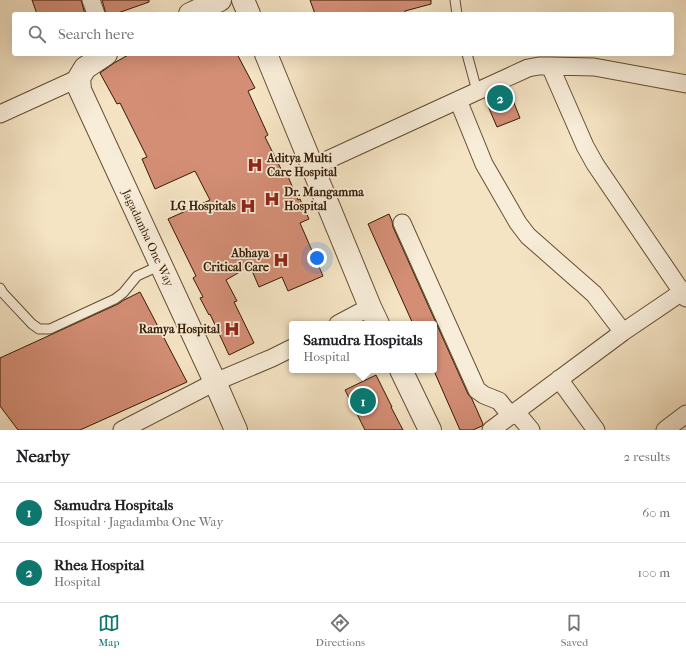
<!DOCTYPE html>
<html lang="en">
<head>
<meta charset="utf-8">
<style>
	:root { --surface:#fff; --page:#f2f2f2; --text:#202124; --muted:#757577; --line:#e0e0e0; --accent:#0f766e }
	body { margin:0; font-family:"IM FELL French Canon",serif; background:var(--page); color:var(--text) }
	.you { position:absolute; left:317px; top:258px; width:14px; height:14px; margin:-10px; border:3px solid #fff; border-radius:50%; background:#1a73e8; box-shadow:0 0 0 6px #1a73e833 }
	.badge { display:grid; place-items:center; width:26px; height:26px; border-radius:50%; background:var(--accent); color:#fff; font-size:13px; font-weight:700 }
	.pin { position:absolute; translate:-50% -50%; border:2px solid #fff; box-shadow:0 1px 4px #0006 }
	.popup { position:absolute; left:289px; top:321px; width:148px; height:52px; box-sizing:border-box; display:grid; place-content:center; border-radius:4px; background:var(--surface); filter:drop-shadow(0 1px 3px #0005); font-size:13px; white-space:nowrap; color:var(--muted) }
	.popup b { font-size:15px; color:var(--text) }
	.popup::after { content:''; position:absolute; left:50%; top:100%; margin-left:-8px; border:8px solid transparent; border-top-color:var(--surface) }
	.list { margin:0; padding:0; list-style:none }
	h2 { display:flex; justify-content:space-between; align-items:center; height:52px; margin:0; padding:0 16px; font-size:17px }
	h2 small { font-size:13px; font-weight:400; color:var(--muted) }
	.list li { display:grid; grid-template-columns:26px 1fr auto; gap:12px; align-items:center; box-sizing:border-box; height:60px; padding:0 16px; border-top:1px solid var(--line) }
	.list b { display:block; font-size:15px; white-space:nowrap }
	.list p { margin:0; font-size:13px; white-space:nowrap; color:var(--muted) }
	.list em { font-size:13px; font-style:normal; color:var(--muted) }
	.icon { flex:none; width:22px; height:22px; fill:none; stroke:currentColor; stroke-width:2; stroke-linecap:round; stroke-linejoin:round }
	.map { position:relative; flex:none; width:686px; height:430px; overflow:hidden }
	.search { position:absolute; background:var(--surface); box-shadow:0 4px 16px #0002; left:12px; right:12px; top:12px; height:44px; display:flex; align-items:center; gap:10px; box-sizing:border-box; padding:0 14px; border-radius:4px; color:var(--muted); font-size:15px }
	.sheet { height:172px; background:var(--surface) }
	nav { display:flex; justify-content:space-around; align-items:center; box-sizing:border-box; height:56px; border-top:1px solid var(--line); background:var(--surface); font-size:11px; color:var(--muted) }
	nav a { display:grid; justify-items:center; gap:2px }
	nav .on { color:var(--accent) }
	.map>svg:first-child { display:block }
</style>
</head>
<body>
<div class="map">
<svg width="686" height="430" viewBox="0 0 686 430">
	<rect width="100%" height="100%" fill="#f5e4c4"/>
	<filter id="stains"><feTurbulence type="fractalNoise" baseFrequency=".005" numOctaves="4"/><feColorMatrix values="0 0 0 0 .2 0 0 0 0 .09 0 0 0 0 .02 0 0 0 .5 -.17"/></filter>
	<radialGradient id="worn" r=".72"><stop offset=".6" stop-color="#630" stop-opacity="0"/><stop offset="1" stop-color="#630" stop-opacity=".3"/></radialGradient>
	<!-- building -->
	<path fill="#d48e76" stroke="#351b00" d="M 32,0 L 81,0 L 85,14 L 37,14 Z
		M 102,0 L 149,0 L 149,2 L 115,14 L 106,14 Z
		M 310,0 L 431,0 L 431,4 L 405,11 L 405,14 L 315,14 Z
		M 130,54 L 237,54 L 255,88 L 248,91 L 268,135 L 265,137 L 284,175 L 287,174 L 298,200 L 300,199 L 309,219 L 300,223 L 323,276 L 288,291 L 282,277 L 259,287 L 250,266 L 226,280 L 237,301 L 234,302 L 254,343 L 229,355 L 210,314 L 209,315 L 200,298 L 203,297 L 193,278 L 196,276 L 168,219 L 210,200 L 195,171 L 155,189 L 142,159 L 147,157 L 120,103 L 117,104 L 100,73 L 114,63 Z
		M 508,88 L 520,118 L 497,127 L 485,99 Z
		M 389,214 L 392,221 L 393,227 L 468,394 L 472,399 L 483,424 L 482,426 L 473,430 L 460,430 L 434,371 L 434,324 L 413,324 L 368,224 Z
		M 140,292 L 187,382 L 80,430 L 18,430 L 0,406 L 0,358 L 118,304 L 124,300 Z
		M 376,375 L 392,407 L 391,407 L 403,430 L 365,430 L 345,390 Z"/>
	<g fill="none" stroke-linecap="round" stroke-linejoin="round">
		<defs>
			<path id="service" d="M 455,0 L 457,14
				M 467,54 L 477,91
				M 0,288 L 3,293 L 32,324 L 39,329 L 50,329 L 115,299 L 123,293 L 137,276 L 161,265"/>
			<path id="minor" d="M 91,0 L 96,14
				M 550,66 L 585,146 L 595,164 L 686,298
				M 458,100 L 484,164 L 518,223 L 528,236 L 594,294 L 623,332
				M 0,114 L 79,78
				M 312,167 L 528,68 L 539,66 L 550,66 L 594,67 L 686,84
				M 402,223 L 477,390 L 484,395 L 499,401 L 511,416
				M 338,324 L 370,307
				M 559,379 L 596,430
				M 516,412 L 531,430
				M 122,430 L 215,382 L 272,358 L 292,348
				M 491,430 L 623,332 L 682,292 L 686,291
				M 665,430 L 686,414"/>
			<path id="tertiary" d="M 243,0 L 249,14
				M 190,14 L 220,0
				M 106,54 L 85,68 L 79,78 L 80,90 L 215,382 L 236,430
				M 266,54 L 370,307 L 378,324
				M 401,370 L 430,430"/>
		</defs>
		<!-- service casing -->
		<use href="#service" stroke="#654d31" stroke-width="11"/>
		<!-- minor casing -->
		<use href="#minor" stroke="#654d31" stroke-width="19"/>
		<!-- tertiary casing -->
		<use href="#tertiary" stroke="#654d31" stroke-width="24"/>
		<!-- service -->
		<use href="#service" stroke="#f8edd9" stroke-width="9"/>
		<!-- minor -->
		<use href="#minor" stroke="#f8edd9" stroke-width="17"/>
		<!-- tertiary -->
		<use href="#tertiary" stroke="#f8edd9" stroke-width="22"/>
	</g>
	<!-- icons -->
	<defs>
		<symbol id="hospital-bare" viewBox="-9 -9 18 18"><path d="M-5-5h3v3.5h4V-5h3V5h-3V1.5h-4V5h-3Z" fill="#8f2418" stroke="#f8edd9" stroke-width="2.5" paint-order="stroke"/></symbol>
	</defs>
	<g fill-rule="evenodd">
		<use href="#hospital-bare" x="244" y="154" width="22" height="22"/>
		<use href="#hospital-bare" x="261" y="188" width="22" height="22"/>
		<use href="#hospital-bare" x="237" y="195" width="22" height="22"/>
		<use href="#hospital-bare" x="270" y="249" width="22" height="22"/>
		<use href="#hospital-bare" x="221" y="318" width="22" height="22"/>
	</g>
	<g text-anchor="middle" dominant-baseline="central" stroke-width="3.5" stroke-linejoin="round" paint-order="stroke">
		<!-- poi labels -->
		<g font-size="12" font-weight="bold" fill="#351b00" stroke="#f8edd9" text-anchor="end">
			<text x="267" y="158" text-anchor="start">Aditya Multi<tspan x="267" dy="14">Care Hospital</tspan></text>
			<text x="284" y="192" text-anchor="start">Dr. Mangamma<tspan x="284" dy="14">Hospital</tspan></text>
			<text x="236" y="206">LG Hospitals</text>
			<text x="269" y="253">Abhaya<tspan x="269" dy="14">Critical Care</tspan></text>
			<text x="220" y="329">Ramya Hospital</text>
		</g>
		<!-- street labels -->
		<g font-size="12" fill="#351b00" stroke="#f8edd9">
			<text transform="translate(148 238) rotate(65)">Jagadamba One Way</text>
		</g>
	</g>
	<rect width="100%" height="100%" filter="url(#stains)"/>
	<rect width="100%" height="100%" fill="url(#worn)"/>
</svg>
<div class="you"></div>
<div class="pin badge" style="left:363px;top:401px">1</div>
<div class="popup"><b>Samudra Hospitals</b>Hospital</div>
<div class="pin badge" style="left:500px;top:98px">2</div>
<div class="search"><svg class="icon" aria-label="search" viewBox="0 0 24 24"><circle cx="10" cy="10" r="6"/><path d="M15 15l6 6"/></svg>Search here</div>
</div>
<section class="sheet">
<h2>Nearby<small>2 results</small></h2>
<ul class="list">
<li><span class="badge">1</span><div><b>Samudra Hospitals</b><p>Hospital · Jagadamba One Way</p></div><em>60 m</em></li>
<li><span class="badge">2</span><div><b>Rhea Hospital</b><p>Hospital</p></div><em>100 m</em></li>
</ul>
</section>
<nav>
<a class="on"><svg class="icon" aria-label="map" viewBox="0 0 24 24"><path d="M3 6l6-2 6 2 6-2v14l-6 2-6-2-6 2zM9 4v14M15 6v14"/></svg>Map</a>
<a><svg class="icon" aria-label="directions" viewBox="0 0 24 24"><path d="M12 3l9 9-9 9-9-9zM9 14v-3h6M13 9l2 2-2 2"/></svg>Directions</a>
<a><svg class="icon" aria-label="saved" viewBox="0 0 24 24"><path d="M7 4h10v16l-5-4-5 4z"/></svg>Saved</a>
</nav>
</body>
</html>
